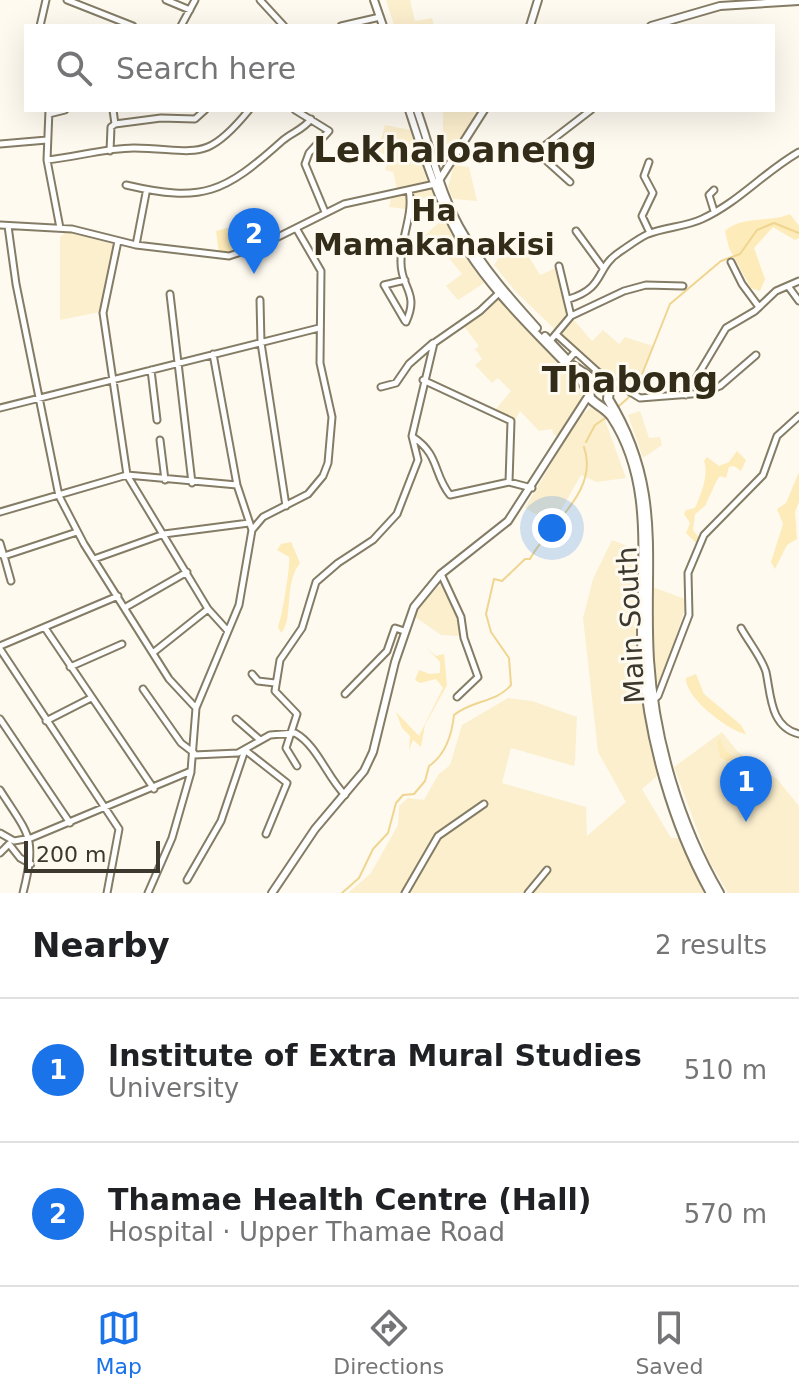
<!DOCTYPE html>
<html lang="en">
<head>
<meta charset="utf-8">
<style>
	:root { --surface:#fff; --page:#f6f6f6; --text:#202124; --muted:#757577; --line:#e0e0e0; --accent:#1a73e8 }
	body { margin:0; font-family:"DejaVu Sans",sans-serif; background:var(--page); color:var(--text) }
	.scale { position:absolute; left:24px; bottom:20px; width:136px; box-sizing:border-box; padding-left:8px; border:4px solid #3c382e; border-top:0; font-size:22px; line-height:28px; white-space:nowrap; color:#3c382e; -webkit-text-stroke:6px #fefaf0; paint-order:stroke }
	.you { position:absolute; left:552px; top:528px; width:28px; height:28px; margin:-20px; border:6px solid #fff; border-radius:50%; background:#1a73e8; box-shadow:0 0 0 12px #1a73e833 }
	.badge { display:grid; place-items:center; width:52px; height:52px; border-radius:50%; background:var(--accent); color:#fff; font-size:26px; font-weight:700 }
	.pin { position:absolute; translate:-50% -66px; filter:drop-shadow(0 2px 4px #0008) }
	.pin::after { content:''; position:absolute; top:42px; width:28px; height:24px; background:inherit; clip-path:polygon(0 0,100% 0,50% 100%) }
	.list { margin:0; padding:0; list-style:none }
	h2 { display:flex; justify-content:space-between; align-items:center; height:104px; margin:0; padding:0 32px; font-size:34px }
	h2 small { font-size:26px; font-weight:400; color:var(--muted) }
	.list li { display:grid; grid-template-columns:52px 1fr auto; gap:24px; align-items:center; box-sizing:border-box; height:144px; padding:0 32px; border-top:2px solid var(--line) }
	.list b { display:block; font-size:30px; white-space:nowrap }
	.list p { margin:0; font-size:26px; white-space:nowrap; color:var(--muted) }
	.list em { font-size:26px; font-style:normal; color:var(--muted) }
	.icon { flex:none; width:44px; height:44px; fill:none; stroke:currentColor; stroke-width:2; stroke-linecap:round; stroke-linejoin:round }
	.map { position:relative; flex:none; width:799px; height:893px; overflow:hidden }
	.search { position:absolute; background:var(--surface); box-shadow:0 8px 32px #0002; left:24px; right:24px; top:24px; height:88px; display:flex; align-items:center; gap:20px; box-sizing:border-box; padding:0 28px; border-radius:0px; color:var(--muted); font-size:30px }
	.sheet { height:392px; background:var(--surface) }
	nav { display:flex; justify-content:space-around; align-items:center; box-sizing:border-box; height:112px; border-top:2px solid var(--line); background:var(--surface); font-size:22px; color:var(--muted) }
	nav a { display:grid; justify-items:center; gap:4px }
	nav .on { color:var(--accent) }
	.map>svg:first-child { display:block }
</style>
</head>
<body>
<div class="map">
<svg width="799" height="893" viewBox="0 0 799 893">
	<rect width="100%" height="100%" fill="#fefaf0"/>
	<!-- built -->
	<path fill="#fbefce" d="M 386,0 L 410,0 L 415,21 L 432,18 L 434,26 L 390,26 L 394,25 Z
		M 443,110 L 481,110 L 452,152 L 446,151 L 443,138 Z
		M 385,125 L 411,130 L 427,181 L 438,199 L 432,202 L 426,198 L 414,199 L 413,210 L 389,207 L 392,195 L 398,193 L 393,172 L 385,170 L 389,157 L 378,151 Z
		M 454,165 L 469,167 L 477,201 L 453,199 L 448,187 Z
		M 445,217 L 463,254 L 484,283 L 458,300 L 446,286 L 462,274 L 439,246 L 439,240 L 424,236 Z
		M 66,232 L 113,244 L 100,312 L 60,320 L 60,237 Z
		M 508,244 L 526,252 L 540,275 L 556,268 L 568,313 L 592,341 L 603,330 L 619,344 L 625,337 L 653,346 L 635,391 L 596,369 L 515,291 L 494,265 Z
		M 498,297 L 580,385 L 582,398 L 575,409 L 583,414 L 590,408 L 602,412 L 626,478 L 597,482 L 581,475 L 553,524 L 525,508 L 566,439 L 553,434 L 552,429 L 539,431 L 520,411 L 515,420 L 496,409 L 511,391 L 498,378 L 492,383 L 475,365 L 482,359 L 475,349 L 479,346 L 463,325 Z
		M 640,411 L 649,438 L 660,437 L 662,445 L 643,458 L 628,415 Z
		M 612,540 L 632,548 L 638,624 L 662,772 L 642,789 L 671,838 L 679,838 L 704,893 L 348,893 L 371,873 L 398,825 L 399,806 L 408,798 L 424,800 L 438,775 L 450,765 L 462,725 L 508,698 L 532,701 L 577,717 L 575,760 L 574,766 L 511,748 L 502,783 L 586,807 L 587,836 L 626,802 L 598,752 L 583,618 L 593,579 Z
		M 443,582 L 462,626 L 460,636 L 441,635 L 415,617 L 421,604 Z
		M 653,587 L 685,599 L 685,609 L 661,681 L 655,683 Z
		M 722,732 L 738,752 L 777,779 L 799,806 L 799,893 L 728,893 L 708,859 L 674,767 Z"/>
	<!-- green -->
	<path fill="#fdebb9" d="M 790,214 L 799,226 L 799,238 L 795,240 L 773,227 L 754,248 L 765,279 L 760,291 L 751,288 L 729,248 L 725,231 C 742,215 770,223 790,214 Z
		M 227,228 L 235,230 L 243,237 L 257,233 L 261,241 L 234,253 L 219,254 L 216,231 Z
		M 737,451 L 746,460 L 741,471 L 734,466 L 729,467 L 726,478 L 720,476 L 717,480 L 705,506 L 695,514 L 693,530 L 700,539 L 697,544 L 686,533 L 690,523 L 684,514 L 686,510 L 695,508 C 701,494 709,475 704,461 L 707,457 L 719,466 L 729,462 Z
		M 799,472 L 799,502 L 795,512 L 797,539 L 787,545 L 775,569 L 771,562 L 783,524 L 777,509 L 786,503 Z
		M 291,542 L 300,563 C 283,585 294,620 281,633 L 278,627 C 281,621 291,565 289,557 L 277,550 L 281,544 Z
		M 427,648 L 436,656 L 444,654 L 447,685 L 425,725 L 421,747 L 413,740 L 409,750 L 410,736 L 402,728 L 396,712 L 419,736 L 443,688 L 436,679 L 420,683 L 415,680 L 419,670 L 430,674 L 440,673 L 440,662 Z
		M 696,674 L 704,694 L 741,725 L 746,734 C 729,731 685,698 686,678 Z
		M 720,738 L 725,750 L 752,772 L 755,783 L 766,793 L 763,800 L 743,769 L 720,757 L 717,742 Z"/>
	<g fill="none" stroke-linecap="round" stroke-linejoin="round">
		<!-- stream -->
		<path stroke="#efd58f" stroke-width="2" d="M 635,392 L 670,304 L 721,261 L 740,254 L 757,230 L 774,223 L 799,233
			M 619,406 L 629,397
			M 586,442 L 595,425 L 607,417
			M 342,893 L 359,878 L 373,849 L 388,833 L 396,803 L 403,795 L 414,794 L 425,781 L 429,766 C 445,755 452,734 454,715 C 472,700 496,703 511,685 L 509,658 L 491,632 L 486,614 L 494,579 L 502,581 L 525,559 L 530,559 C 547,526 600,492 584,447"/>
		<defs>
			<path id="minor" d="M 67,0 L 133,26
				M 166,0 L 190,10
				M 260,0 L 284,26
				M 40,26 L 46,0
				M 181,26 L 195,0
				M 341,26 L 380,17
				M 49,110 L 47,160 L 60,228
				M 113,110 L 115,124
				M 295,110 L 329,131 L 309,153 L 305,164 L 325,212
				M 49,114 L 65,110
				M 0,144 L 47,140
				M 110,151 L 111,127 L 115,124 L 161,118 L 195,119 L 205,110
				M 47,160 C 76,157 106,148 134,148 C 197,149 205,164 249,110
				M 649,162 L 644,176 L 653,193 L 642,216 L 650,233
				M 570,182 L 540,155 L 539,150 L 591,110
				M 126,185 C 203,203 224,193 282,141 C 292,132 303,130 311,119
				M 714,190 L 709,195 L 714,211
				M 0,225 L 72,229 L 136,245 L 229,256 L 262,245 L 344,204 L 435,184
				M 8,226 L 16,284 L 59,496 L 84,544 L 169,679 L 196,708
				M 576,231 L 603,268
				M 118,241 L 103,313 L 127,475 L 208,609 L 227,630
				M 136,245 L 146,193
				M 731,262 L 742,284 L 759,307
				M 559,266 L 571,316
				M 788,286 L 799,301
				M 170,294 L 192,483
				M 569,299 C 607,287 594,268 621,251 C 630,245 639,238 648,234 C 665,227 685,227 702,219 C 739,202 764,172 799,152
				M 260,300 L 261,343 L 286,506
				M 405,321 L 384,285 L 405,280
				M 406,322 C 420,292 400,288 401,261 C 401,237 414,214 409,190
				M 557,335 L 598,372 L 640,398 L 704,393 L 720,386 L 756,355
				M 550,341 L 571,316 L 624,291 L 646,285 L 683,286
				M 213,354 L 237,485 L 252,530
				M 568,360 L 575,352
				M 151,370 L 157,420
				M 423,380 L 511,421 L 509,482
				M 381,387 L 396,383 L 409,364 L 433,343
				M 686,395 L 726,328 L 755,311 L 776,291 L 799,281
				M 0,408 L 319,328
				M 413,437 C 440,455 433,474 450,495 L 509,482 L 532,488
				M 160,440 L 165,480
				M 0,512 L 127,475 L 237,485
				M 0,543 L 3,553
				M 0,554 L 4,556 L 77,532
				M 4,556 L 11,581
				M 94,559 L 164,534 L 249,523
				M 441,574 L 461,617 L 464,638 L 478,677 L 457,697
				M 126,607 L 187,572
				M 45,628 L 154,789
				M 741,628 C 748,641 762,658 766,672 C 771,695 770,727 799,734
				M 0,646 L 118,596
				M 0,649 L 119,829 L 107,893
				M 154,652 L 208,609
				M 70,667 L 122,644
				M 252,674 L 258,681 L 275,683
				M 143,689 L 181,743 L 194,753
				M 345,694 L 387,651 L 395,628 L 404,631
				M 653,700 L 658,696 L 689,615 L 688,573 L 704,535 L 763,475 L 777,436 L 799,416
				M 0,719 L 70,823
				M 236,719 L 260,740
				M 46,721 L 91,698
				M 194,755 L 238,753 L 270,735 L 295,733 C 317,745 327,777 345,795
				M 297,766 L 286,748 L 297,714 L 275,691 L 280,660 L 302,628 L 316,582 L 338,563 L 373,540 L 397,514 L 418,460 L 412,436 L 434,343 L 480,311 L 499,293
				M 0,790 C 30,837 37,837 23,893
				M 0,833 L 14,841 L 31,838 L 191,771 L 196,708 L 239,605 L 252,530 L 263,517 L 308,494 L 323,476 L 328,463 L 332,417 L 320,363 L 321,271 L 296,228
				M 0,853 L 9,844 L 20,858 L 31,864
				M 187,880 L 221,821 L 245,750 L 287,783 L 266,834
				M 148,893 L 172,838 L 191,772
				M 405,893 L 438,836 L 484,804
				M 528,893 L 547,870"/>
			<path id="major" d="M 374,0 L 383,26
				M 530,26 L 538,0
				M 651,26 L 720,6 L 799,1
				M 409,110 C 423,153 437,198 459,237 C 490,291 537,333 579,378 L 588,393
				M 417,110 C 432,152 441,198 465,236 C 485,270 511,299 537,328
				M 438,182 L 484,110
				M 545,336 L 565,357
				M 573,365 L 600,383
				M 272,893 L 315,829 L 364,771 L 373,752 L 395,662 L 414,607 L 441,574 L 508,521 L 589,395"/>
			<path id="highway" d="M 711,893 C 673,825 649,739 643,661 C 637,579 660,490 612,417 C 606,408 596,405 590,398 L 589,390 L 596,383 L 609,390 L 608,399 C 664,490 643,561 649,660 C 654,740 679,824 719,893"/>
		</defs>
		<!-- minor casing -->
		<use href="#minor" stroke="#847c65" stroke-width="9"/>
		<!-- major casing -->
		<use href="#major" stroke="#847c65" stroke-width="10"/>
		<!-- highway casing -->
		<use href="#highway" stroke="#847c65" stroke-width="12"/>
		<!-- minor -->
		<use href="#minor" stroke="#fff" stroke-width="5"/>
		<!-- major -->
		<use href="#major" stroke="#fff" stroke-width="6"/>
		<!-- highway -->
		<use href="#highway" stroke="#fff" stroke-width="8"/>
	</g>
	<g text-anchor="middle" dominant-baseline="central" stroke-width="6" stroke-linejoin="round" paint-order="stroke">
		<!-- street labels -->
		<g font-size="28" fill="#3c382e" stroke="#fefaf0">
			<text transform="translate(631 625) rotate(-93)">Main South</text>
		</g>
		<!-- neighbourhood labels -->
		<g font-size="30" font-weight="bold" fill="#332c18" stroke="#fefaf0">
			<text x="434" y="210">Ha<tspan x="434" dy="34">Mamakanakisi</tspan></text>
		</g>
		<!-- district labels -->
		<g font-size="36" font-weight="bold" fill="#332c18" stroke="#fefaf0">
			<text x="455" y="149">Lekhaloaneng</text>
			<text x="630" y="379">Thabong</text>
		</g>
	</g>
</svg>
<div class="scale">200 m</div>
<div class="you"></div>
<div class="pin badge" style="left:746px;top:822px">1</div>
<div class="pin badge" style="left:254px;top:274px">2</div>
<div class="search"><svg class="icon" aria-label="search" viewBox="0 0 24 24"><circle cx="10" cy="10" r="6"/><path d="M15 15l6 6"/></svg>Search here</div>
</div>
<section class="sheet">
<h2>Nearby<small>2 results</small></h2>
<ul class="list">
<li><span class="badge">1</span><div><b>Institute of Extra Mural Studies</b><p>University</p></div><em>510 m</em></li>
<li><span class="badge">2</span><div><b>Thamae Health Centre (Hall)</b><p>Hospital · Upper Thamae Road</p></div><em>570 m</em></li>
</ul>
</section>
<nav>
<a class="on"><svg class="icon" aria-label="map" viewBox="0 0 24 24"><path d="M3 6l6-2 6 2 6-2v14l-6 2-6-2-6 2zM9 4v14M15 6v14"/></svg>Map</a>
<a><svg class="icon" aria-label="directions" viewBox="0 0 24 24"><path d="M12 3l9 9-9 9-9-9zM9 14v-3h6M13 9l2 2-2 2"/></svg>Directions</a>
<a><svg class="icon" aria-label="saved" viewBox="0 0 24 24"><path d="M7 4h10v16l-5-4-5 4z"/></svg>Saved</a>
</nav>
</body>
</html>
